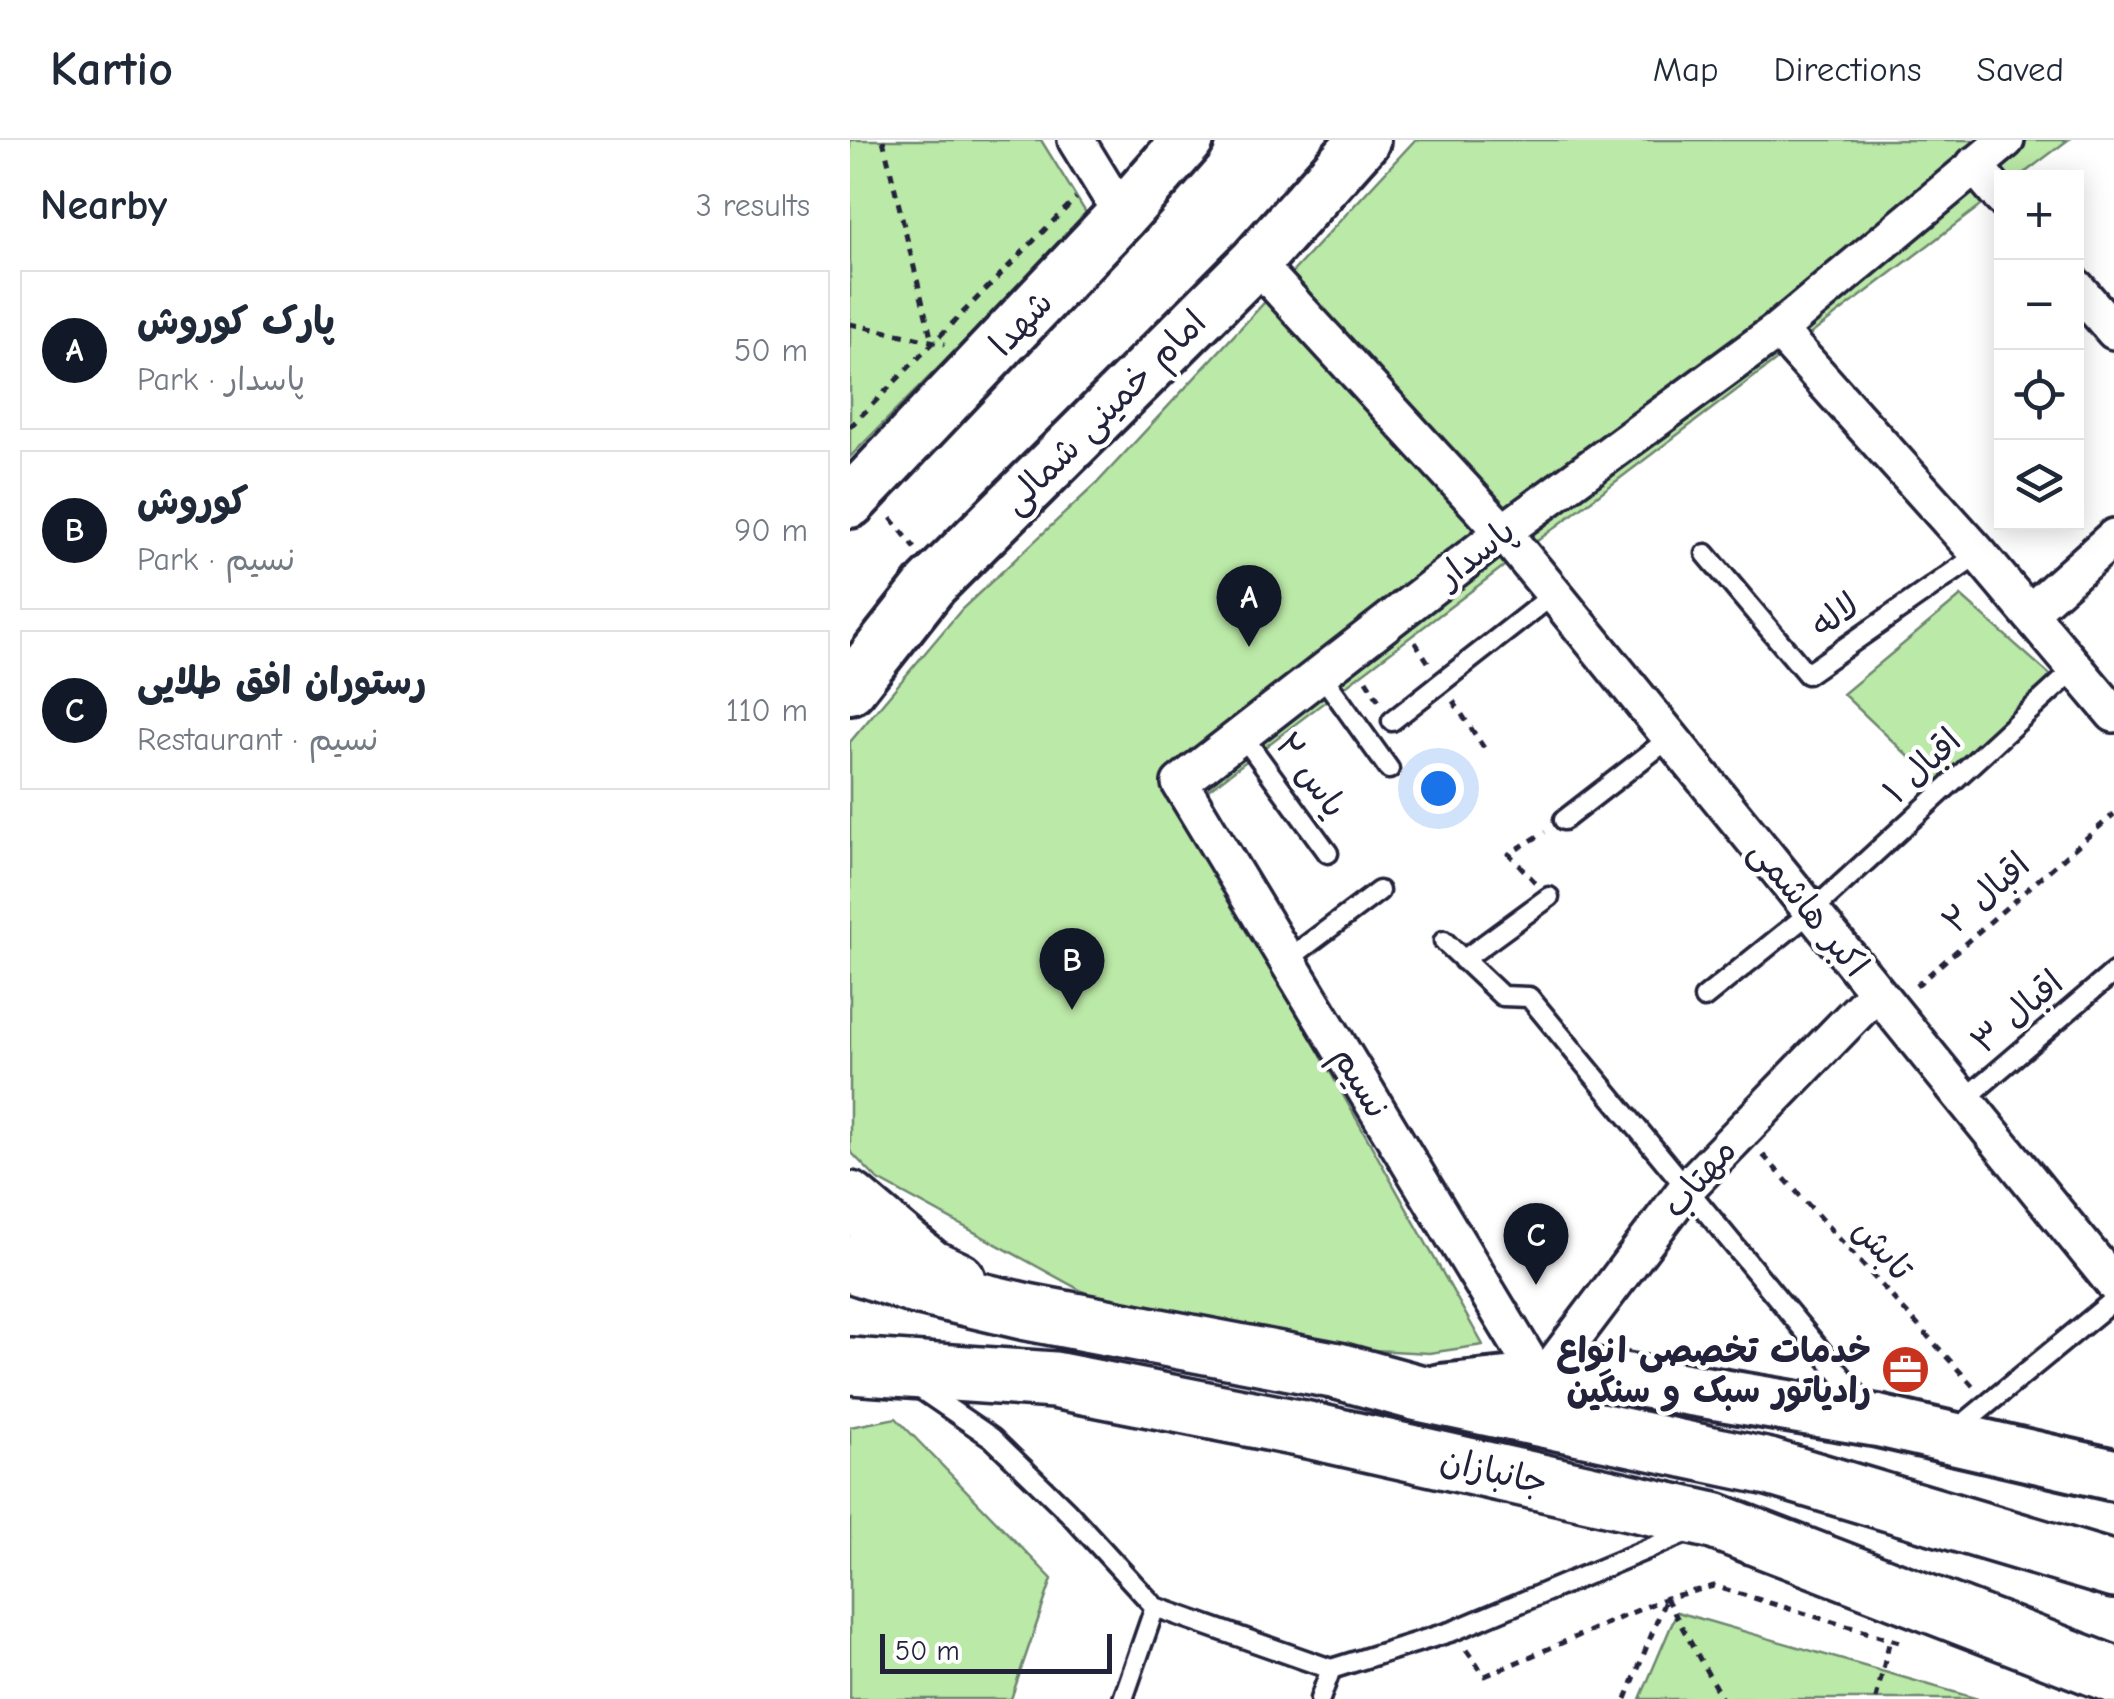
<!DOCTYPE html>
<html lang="en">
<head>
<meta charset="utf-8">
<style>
	:root { --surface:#fff; --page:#f2f2f3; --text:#1f2937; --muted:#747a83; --line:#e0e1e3; --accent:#111827 }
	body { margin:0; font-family:"Comic Neue","Playpen Sans Arabic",sans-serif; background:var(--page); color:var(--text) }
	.controls { position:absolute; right:30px; top:30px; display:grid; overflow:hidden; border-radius:0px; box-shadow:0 5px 25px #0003 }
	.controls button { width:90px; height:90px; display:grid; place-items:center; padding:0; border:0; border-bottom:2px solid var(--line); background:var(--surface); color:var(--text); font:50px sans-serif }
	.scale { position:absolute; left:30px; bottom:25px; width:232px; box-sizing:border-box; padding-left:10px; border:5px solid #22223b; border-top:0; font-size:28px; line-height:35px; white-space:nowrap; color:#22223b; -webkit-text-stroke:8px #fff; paint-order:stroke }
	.you { position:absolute; left:588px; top:648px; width:35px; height:35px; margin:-25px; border:8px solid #fff; border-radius:50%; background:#1a73e8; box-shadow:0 0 0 15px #1a73e833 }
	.badge { display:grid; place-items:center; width:65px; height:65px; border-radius:50%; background:var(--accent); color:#fff; font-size:32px; font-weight:700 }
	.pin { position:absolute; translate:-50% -82px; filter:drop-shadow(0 2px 5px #0008) }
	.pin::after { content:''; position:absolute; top:52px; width:35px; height:30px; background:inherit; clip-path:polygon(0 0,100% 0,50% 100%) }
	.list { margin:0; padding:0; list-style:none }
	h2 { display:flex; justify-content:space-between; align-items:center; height:130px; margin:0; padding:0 40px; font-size:42px }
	h2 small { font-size:32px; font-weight:400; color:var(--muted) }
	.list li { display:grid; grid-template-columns:65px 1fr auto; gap:30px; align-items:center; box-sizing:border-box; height:160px; margin:0 20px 20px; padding:0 20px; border:2px solid var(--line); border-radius:0px }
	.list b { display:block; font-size:38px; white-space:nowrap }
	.list p { margin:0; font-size:32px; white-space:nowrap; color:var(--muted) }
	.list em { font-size:32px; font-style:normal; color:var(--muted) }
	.icon { flex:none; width:55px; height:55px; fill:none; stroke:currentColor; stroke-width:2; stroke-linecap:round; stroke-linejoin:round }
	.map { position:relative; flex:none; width:1264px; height:1559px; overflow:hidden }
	header { display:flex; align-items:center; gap:60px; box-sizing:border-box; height:140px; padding:0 50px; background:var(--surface); border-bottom:2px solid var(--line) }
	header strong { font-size:48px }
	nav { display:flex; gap:55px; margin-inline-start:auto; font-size:35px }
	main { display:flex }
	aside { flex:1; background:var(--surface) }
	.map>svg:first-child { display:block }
</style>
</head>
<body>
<header>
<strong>Kartio</strong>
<nav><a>Map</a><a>Directions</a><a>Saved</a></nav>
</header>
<main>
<aside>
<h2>Nearby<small>3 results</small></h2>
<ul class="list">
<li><span class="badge">A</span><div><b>پارک کوروش</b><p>Park · پاسدار</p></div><em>50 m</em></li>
<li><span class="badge">B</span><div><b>کوروش</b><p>Park · نسیم</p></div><em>90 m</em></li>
<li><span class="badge">C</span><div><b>رستوران افق طلایی</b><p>Restaurant · نسیم</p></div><em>110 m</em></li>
</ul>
</aside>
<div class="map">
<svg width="1264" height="1559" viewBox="0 0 1264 1559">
	<rect width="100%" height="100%" fill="#fff"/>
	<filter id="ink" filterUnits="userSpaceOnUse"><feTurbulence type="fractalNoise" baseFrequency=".01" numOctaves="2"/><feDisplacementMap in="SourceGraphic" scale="20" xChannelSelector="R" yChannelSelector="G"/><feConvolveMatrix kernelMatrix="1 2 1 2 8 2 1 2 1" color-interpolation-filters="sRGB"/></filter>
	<g filter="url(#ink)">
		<!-- green -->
		<path fill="#bbe9a7" stroke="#6e8671" stroke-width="2.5" d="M 0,0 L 191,0 L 238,76 L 0,317 Z
			M 565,0 L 1218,0 L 1169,37 L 1152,38 L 1151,50 L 333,669 L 633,1205 L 579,1213 L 413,1204 L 276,1175 L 27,1039 L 0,1011 L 0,602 L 112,469 L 246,344 Z
			M 1111,456 L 1209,543 L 1090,646 L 993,554 Z
			M 46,1278 L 202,1439 L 161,1559 L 0,1559 L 0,1287 Z
			M 827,1472 L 1128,1559 L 790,1559 Z"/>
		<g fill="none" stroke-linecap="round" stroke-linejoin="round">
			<defs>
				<path id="lane" d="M 856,414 L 957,534 L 1129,414
					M 471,534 L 539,629
					M 542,581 L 704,454
					M 392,595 L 478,713
					M 714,680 L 821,597
					M 594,801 L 652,856 L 679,857 L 1019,1269
					M 437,820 L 529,751
					M 613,820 L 699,757
					M 854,858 L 962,771 L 1225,529
					M 1113,961 L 1264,832
					M 69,1248 L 142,1298 L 217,1371 L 305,1467 L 481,1529 L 603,1491 L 843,1390
					M 1106,1290 L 1264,1160
					M 273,1559 L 305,1467
					M 470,1559 L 481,1529"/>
				<path id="street" d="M 226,0 L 272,75
					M 1124,25 L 1152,58
					M 405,122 L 653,392 L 704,454 L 1264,1144
					M 1226,147 L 1264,191
					M 928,190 L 1129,414 L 1264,574
					M 1179,473 L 1264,397
					M 1027,852 L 836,1049 L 691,1241 L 330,643 L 653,392 L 928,190 L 1156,0"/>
				<path id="secondary" d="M 0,362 L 272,75 L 338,0
					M 0,548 L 81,445 L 405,122 L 514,0
					M 590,1250 L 745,1234 L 1028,1281 L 1264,1335"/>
				<path id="primary" d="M 0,1060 L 79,1127 L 107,1140
					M 0,1124 L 62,1145 L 177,1172 L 488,1231 L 565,1252 L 919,1327 L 1264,1430
					M 0,1226 L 204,1240 L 458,1290 L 864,1381 L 1264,1535"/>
			</defs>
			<!-- lane casing -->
			<use href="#lane" stroke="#22223b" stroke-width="25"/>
			<!-- street casing -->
			<use href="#street" stroke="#22223b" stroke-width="42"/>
			<!-- secondary casing -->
			<use href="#secondary" stroke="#22223b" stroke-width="58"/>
			<!-- primary casing -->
			<use href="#primary" stroke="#22223b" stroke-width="62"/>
			<!-- path -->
			<path stroke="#22223b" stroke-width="5" stroke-dasharray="8 8" stroke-linecap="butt" d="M 33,0 L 82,201
				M 0,184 L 95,204
				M 0,287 L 226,58
				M 41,378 L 65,408
				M 565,502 L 578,522
				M 516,540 L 529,561
				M 603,561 L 634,608
				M 685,742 L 659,714 L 695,692
				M 1066,846 L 1264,674
				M 913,1015 L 1124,1247
				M 816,1458 L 872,1559
				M 616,1510 L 635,1536 L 816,1458 L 864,1446 L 1056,1504
				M 776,1559 L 816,1458
				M 1026,1559 L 1040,1499"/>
			<!-- lane -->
			<use href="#lane" stroke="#fff" stroke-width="18"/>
			<!-- street -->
			<use href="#street" stroke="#fff" stroke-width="35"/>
			<!-- secondary -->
			<use href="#secondary" stroke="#fff" stroke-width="50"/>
			<!-- primary -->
			<use href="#primary" stroke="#fff" stroke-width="55"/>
		</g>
	</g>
	<!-- icons -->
	<defs>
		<symbol id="office-disc" viewBox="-11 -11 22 22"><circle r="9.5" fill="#c8321e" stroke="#fff"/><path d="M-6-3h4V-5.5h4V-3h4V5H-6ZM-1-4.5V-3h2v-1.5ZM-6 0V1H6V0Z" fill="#fff"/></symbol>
	</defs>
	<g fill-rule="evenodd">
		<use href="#office-disc" x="1028" y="1202" width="55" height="55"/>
	</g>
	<g text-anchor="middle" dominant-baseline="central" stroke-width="9" stroke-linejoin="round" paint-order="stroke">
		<!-- street labels -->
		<g font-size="35" fill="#22223b" stroke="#fff">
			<text transform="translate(171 183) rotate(-47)">شهدا</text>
			<text transform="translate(254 272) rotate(-45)">امام خمینی شمالی</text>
			<text transform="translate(626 413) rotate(-38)">پاسدار</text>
			<text transform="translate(985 475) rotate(-35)">لاله</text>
			<text transform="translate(1072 626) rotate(-43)">اقبال ۱</text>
			<text transform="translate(461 635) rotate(54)">یاس ۲</text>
			<text transform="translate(1136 753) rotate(-41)">اقبال ۲</text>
			<text transform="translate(959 768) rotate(51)">اکبر هاشمی</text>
			<text transform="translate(1167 872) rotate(-40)">اقبال ۳</text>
			<text transform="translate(511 942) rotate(59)">نسیم</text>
			<text transform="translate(849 1038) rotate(-49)">مهتاب</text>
			<text transform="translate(1033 1109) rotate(48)">تابش</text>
			<text transform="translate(644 1331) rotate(13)">جانبازان</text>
		</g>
		<!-- poi labels -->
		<g font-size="35" font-weight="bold" fill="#22223b" stroke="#fff" text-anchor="end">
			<text x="1021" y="1210">خدمات تخصصی انواع<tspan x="1021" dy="40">رادیاتور سبک و سنگین</tspan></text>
		</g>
	</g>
</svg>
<div class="controls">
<button>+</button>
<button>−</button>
<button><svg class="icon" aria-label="locate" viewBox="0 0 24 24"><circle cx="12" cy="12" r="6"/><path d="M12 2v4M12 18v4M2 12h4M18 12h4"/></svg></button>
<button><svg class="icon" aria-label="layers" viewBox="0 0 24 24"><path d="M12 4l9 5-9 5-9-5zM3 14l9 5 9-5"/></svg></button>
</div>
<div class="scale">50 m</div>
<div class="you"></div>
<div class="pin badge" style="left:399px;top:507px">A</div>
<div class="pin badge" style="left:222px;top:870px">B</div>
<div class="pin badge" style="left:686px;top:1145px">C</div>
</div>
</main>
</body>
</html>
